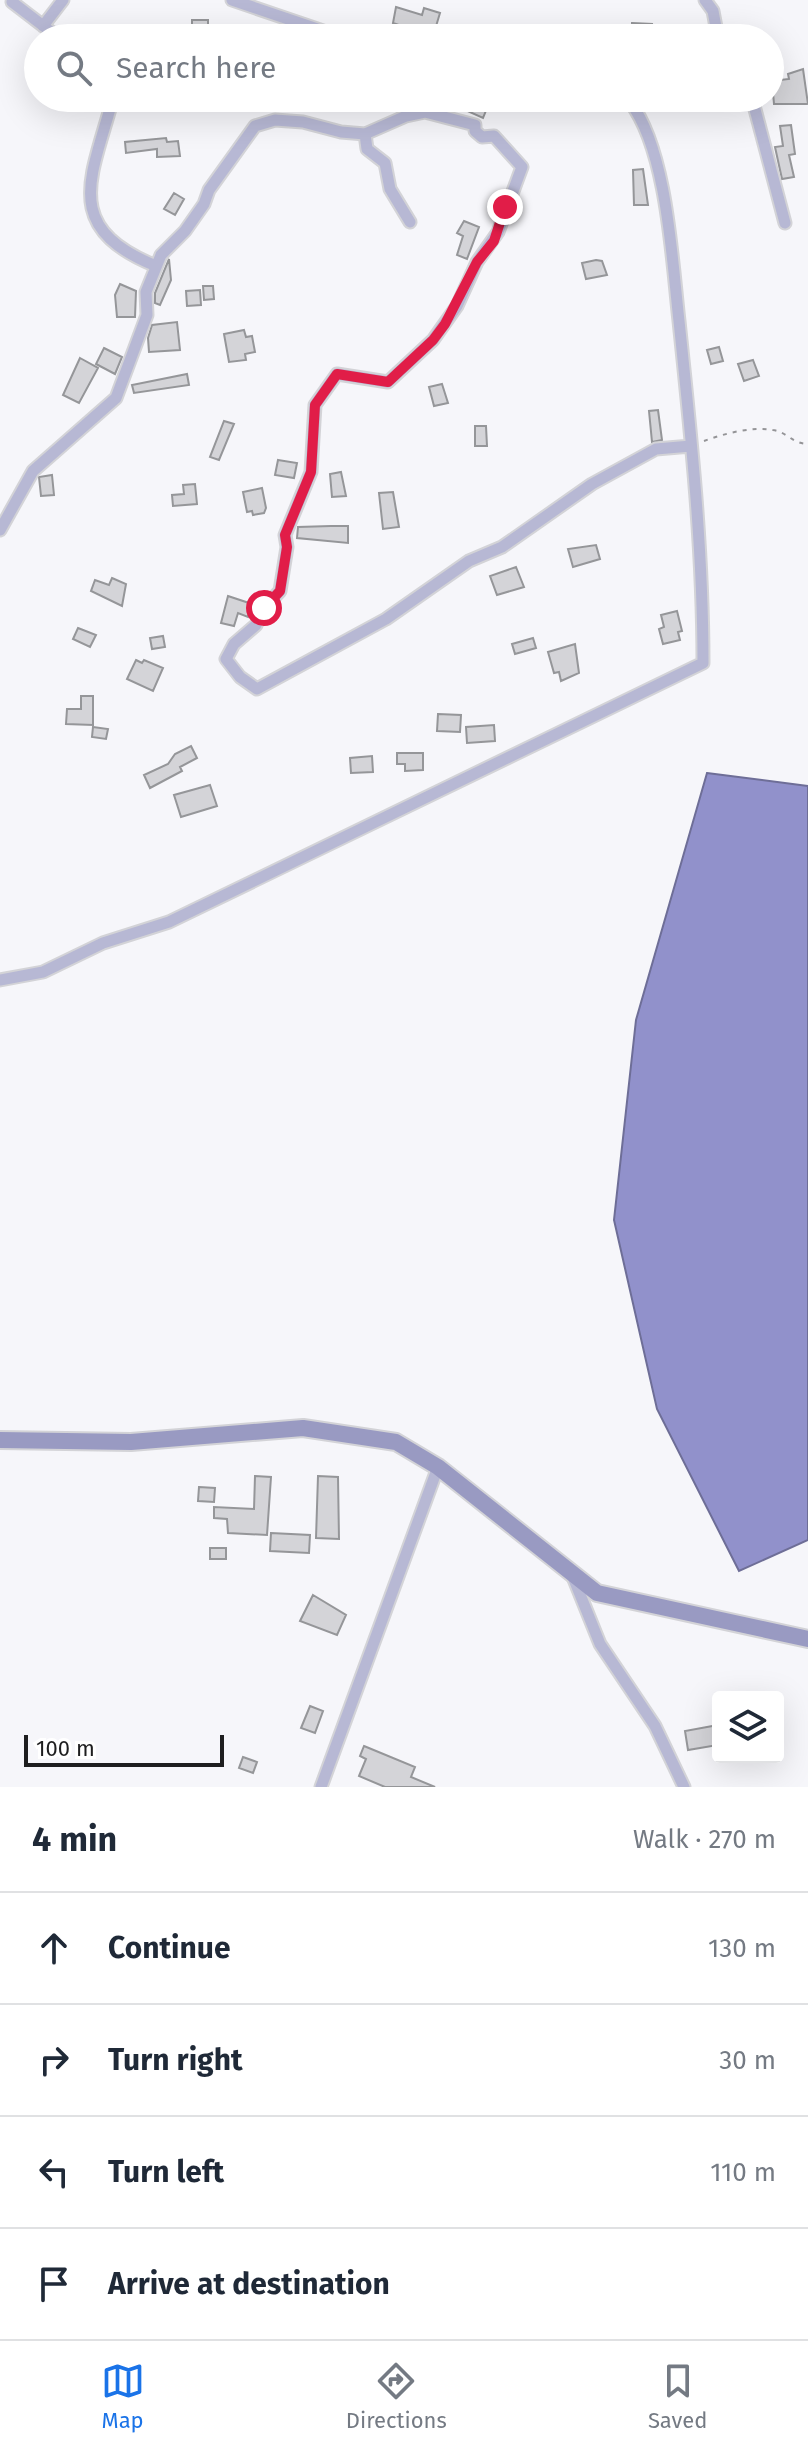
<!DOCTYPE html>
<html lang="en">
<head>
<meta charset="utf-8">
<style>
	:root { --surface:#fff; --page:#f6f6f7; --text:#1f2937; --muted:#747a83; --line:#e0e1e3; --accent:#1a73e8 }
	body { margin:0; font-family:"Fira Sans",sans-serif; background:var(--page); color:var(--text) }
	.controls { position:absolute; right:24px; bottom:24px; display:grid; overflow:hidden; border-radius:8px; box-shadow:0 8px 32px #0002 }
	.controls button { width:72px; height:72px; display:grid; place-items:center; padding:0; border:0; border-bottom:2px solid var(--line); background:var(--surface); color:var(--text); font:40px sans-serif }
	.scale { position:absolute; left:24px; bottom:20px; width:200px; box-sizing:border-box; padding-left:8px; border:4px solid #1e1e1f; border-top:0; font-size:22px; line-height:28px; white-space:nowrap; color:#1e1e1f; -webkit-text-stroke:6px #fff; paint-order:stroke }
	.stop { position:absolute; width:24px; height:24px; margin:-18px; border:6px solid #e11d48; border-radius:50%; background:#fff }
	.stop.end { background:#e11d48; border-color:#fff; box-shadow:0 2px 8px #0008 }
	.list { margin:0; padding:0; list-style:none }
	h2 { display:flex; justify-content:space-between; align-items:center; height:104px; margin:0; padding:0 32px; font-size:34px }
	h2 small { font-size:26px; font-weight:400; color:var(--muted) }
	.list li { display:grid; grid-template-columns:52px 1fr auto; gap:24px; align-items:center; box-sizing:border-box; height:112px; padding:0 32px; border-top:2px solid var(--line) }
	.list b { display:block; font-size:30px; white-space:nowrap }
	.list em { font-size:26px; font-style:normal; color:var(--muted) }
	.icon { flex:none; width:44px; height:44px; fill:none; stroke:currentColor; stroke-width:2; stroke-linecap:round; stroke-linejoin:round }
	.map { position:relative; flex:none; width:808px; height:1787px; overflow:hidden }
	.search { position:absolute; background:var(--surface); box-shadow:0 8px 32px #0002; left:24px; right:24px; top:24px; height:88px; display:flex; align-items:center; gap:20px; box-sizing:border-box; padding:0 28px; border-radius:44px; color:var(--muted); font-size:30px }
	.sheet { height:552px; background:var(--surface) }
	nav { display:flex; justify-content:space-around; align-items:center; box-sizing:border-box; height:112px; border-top:2px solid var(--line); background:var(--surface); font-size:22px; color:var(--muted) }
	nav a { display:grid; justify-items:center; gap:4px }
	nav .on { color:var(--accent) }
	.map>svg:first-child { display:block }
</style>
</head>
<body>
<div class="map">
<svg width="808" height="1787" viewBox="0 0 808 1787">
	<rect width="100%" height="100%" fill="#f6f6fa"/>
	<!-- water -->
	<path fill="#9191cb" stroke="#6e6e97" stroke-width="2" d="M 707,773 L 808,786 L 808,1540 L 739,1571 L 657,1409 L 614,1220 L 636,1020 Z"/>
	<!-- building -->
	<path fill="#d4d4d8" stroke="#959699" stroke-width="2" d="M 396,7 L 422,15 L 424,8 L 440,13 L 434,33 L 430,36 L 393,23 Z
		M 192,20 L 208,20 L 208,31 L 192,30 Z
		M 632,23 L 652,24 L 651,38 L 631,38 Z
		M 464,27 L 494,34 L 494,38 L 462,38 Z
		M 803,69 L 808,104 L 774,104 L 772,81 L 789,79 L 788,74 Z
		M 261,98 L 294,98 L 293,108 L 260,107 Z
		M 467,100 L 487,108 L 483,118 L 463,109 Z
		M 791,125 L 795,154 L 789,155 L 794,177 L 782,179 L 775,147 L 783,146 L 780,126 Z
		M 166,138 L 167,142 L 178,141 L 180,156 L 157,157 L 157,149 L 126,153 L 125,142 Z
		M 643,169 L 648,205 L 634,205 L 633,170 Z
		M 174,193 L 184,199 L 175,215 L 164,209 Z
		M 464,221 L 479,227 L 467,259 L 457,255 L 463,236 L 457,233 Z
		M 169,259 L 171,280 L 160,305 L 155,303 L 155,293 Z
		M 596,260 L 602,261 L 607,275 L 586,279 L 582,263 Z
		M 120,284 L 136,291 L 135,317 L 117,317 L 115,295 Z
		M 203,286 L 213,286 L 214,299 L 204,300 Z
		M 200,290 L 201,305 L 187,306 L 186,291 Z
		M 177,322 L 180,350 L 149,352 L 148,338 L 152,325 Z
		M 244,330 L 246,337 L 252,336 L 255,352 L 245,354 L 246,360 L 229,362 L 224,334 Z
		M 719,347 L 723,361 L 711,364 L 707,350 Z
		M 104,348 L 122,357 L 115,374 L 96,364 Z
		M 80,358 L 98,368 L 79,403 L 63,395 Z
		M 753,360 L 759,376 L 744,381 L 738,364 Z
		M 187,374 L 189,385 L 134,393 L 132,385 Z
		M 442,384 L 448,403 L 434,406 L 429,387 Z
		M 658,410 L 662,440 L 652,442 L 649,411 Z
		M 224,421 L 234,424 L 219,460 L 210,457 Z
		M 475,426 L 486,426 L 487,446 L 475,446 Z
		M 278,460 L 297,463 L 294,478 L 275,475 Z
		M 341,472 L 346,496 L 332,497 L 330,474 Z
		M 52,475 L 54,495 L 41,496 L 39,477 Z
		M 195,484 L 197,504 L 173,506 L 172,495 L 184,494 L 183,485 Z
		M 262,488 L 266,508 L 264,513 L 253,515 L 252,511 L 247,512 L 243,492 Z
		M 393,492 L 399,527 L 383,529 L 379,493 Z
		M 331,526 L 348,526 L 348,543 L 297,538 L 298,527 Z
		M 596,545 L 600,559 L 573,567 L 568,549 Z
		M 516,567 L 524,587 L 497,595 L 490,576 Z
		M 112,578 L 126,584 L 122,606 L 91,591 L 95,580 L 109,585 Z
		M 228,596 L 252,604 L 248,617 L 238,613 L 234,626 L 221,623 Z
		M 677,611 L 682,631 L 678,632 L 680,640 L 663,644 L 659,629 L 664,627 L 661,615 Z
		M 78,628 L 96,635 L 90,647 L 73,639 Z
		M 163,636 L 165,647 L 152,649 L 150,638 Z
		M 533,638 L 536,648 L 515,654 L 512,644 Z
		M 575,644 L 579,673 L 561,681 L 559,672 L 554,673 L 548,652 Z
		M 136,660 L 142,663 L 144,660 L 163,668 L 153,691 L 127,679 Z
		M 81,696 L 93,696 L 93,725 L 66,724 L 67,709 L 81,709 Z
		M 438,714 L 461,715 L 460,732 L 437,731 Z
		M 494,725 L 495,741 L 467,743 L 466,727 Z
		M 93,727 L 108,729 L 106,739 L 92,737 Z
		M 191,746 L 197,758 L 180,767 L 182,771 L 150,788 L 144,775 L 168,764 L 175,754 Z
		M 397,753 L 423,753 L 423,770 L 405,771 L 405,764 L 397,764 Z
		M 372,756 L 373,772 L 351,773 L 350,758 Z
		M 210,785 L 217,806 L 181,817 L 174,795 Z
		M 255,1476 L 271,1477 L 267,1535 L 228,1533 L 227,1519 L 214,1518 L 214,1507 L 254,1509 Z
		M 318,1476 L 338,1477 L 339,1539 L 316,1538 Z
		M 199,1487 L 215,1488 L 214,1502 L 198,1501 Z
		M 271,1533 L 310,1535 L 309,1553 L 270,1551 Z
		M 210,1548 L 226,1548 L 226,1559 L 210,1559 Z
		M 313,1595 L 346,1615 L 337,1635 L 300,1621 Z
		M 310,1706 L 323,1711 L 315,1733 L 301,1728 Z
		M 718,1725 L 718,1745 L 688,1750 L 685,1731 Z
		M 364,1746 L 415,1767 L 411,1777 L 435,1787 L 385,1787 L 359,1776 L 366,1759 L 360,1756 Z
		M 243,1757 L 257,1762 L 253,1773 L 239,1768 Z"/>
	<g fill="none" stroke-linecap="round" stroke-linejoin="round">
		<defs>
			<path id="street" d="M 232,0 L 344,38
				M 705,0 L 713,11 L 718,38
				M 12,2 L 59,38
				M 43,26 L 63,0
				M 113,98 C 92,177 60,227 156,266
				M 752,98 L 785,223
				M 365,134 L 367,149 L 385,163 L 390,189 L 410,222
				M 0,530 L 33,471 L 116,398 L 147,315 L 146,292 L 161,255 L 185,231 L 204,204 L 209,190 L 255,126 L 275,120 L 303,122 L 341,132 L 365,134 L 406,116 L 425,112 L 475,125 L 475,131 L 482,137 L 494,136 L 522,167 L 498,232 L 477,262 L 457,306 L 433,340 L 388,382 L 337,374 L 315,405 L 311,472 L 285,535 L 287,547 L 280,591 L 264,608 L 256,625 L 234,644 L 226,659 L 240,677 L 257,689 L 386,619 L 469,561 L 502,547 L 592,484 L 656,449 L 691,446
				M 0,980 L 43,972 L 103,943 L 169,922 L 703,663 C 703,548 691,435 679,321 C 672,260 667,150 630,102 L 601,98
				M 573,1577 L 600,1644 L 655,1726 L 684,1787
				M 321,1787 L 438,1467"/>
			<path id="secondary" d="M 0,1440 L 131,1442 L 303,1428 L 396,1442 L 438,1467 L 597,1593 L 808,1639"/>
		</defs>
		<!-- street casing -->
		<use href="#street" stroke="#d3d3d7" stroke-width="15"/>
		<!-- secondary casing -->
		<use href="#secondary" stroke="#d3d3d7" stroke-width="20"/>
		<!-- path -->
		<path stroke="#949497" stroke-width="2" stroke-dasharray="4 6" stroke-linecap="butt" d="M 704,441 C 723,434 752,426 773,430 C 787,432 793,444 808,444"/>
		<!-- street -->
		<use href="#street" stroke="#b7b8d4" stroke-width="11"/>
		<!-- secondary -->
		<use href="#secondary" stroke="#999ac2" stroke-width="16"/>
	</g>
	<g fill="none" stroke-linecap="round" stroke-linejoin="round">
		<!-- route -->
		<path stroke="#e11d48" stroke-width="10" d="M 264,608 L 280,591 L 287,547 L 285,535 L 311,472 L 315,405 L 337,374 L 388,382 L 433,340 L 445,324 L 477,262 L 494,241 L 505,207"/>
	</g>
</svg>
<div class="controls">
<button><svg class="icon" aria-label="layers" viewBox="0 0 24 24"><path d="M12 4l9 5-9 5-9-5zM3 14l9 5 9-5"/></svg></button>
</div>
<div class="scale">100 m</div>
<div class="stop" style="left:264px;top:608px"></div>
<div class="stop end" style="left:505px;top:207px"></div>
<div class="search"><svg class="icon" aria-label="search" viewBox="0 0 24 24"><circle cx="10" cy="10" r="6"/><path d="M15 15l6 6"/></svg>Search here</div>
</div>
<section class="sheet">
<h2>4 min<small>Walk · 270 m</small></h2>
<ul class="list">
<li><svg class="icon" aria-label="ahead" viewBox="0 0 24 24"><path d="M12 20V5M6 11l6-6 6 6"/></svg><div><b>Continue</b></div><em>130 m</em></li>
<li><svg class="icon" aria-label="right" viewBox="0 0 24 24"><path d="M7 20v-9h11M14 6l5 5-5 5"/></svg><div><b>Turn right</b></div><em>30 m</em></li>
<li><svg class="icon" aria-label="left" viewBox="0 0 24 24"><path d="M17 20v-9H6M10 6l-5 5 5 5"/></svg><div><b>Turn left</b></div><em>110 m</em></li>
<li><svg class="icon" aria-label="arrive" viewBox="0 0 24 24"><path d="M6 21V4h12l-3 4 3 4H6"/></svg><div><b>Arrive at destination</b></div></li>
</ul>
</section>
<nav>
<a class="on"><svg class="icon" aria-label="map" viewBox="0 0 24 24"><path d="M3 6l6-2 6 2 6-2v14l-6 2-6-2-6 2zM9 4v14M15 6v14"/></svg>Map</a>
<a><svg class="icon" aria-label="directions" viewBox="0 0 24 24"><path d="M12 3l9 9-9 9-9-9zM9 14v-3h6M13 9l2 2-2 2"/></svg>Directions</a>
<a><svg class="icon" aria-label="saved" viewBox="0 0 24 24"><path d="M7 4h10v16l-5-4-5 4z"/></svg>Saved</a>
</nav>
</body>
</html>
